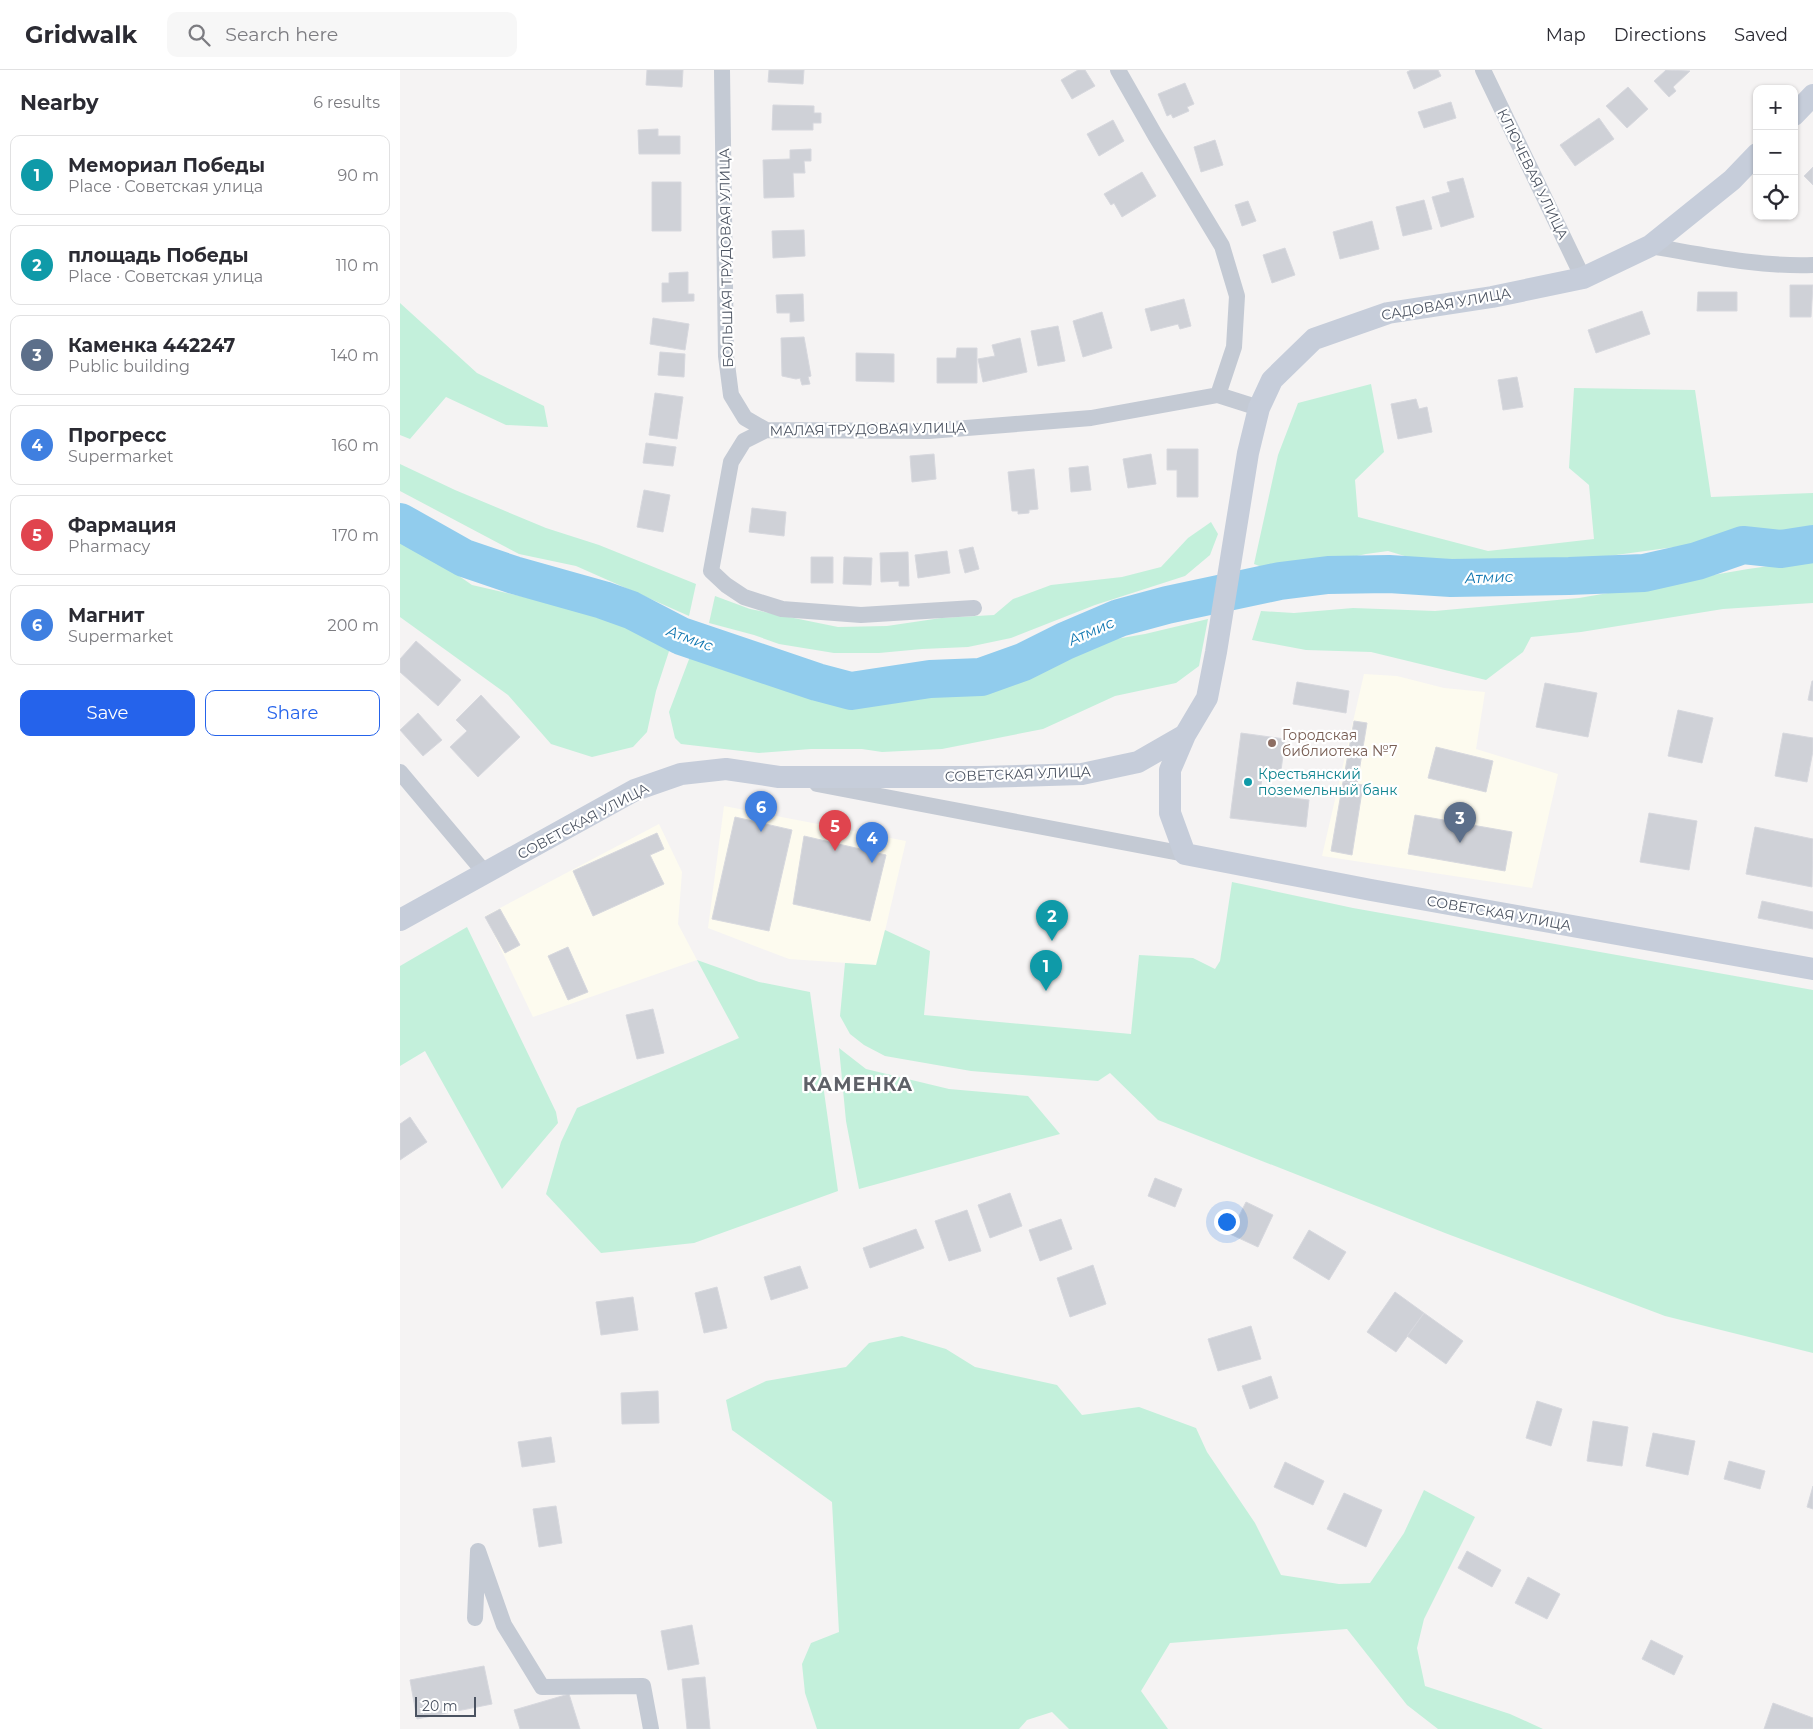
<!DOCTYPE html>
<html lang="en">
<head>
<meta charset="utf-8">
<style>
	:root { --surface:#fff; --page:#f7f7f7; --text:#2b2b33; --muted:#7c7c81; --line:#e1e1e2; --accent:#2563eb }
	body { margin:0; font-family:Montserrat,sans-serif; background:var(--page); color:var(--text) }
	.controls { position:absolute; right:15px; top:15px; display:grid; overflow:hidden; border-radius:10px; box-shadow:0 1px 4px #0004 }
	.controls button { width:45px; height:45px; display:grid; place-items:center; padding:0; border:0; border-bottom:1px solid var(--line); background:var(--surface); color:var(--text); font:25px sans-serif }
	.scale { position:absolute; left:15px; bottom:12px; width:61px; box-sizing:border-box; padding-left:5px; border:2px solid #4a5260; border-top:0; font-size:14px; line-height:18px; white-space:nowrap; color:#4a5260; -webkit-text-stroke:4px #fff; paint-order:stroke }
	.you { position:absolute; left:826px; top:1151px; width:18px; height:18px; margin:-12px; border:4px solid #fff; border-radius:50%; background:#1a73e8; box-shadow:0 0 0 8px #1a73e833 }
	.badge { display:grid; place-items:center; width:32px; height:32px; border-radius:50%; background:var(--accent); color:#fff; font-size:16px; font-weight:700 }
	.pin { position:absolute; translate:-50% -41px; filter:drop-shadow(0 1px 2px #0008) }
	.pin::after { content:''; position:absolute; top:26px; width:18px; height:15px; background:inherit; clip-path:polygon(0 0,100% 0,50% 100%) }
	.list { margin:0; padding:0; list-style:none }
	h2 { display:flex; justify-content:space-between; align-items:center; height:65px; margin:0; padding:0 20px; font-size:21px }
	h2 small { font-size:16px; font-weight:400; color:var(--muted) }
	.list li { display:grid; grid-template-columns:32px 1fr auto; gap:15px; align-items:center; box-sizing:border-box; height:80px; margin:0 10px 10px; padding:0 10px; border:1px solid var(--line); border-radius:10px }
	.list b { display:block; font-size:19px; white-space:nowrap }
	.list p { margin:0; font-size:16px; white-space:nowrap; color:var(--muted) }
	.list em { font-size:16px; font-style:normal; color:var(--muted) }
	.actions { display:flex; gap:10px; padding:15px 20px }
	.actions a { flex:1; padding:11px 0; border:1px solid var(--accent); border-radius:10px; text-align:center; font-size:18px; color:var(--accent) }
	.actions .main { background:var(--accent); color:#fff }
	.icon { flex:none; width:28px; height:28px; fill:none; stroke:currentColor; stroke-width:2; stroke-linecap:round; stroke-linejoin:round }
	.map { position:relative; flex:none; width:1413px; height:1659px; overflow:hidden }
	header { display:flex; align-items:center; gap:30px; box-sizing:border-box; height:70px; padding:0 25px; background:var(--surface); border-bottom:1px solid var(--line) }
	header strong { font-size:24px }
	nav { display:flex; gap:28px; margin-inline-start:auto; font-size:18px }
	.search { width:350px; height:45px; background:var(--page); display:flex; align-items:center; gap:12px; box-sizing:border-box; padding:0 18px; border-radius:10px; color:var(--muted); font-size:19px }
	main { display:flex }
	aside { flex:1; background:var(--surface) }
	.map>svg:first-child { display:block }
</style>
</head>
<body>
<header>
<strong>Gridwalk</strong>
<div class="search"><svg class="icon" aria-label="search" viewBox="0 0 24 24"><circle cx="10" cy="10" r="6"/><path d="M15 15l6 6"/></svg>Search here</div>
<nav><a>Map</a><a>Directions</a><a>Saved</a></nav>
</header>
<main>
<aside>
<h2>Nearby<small>6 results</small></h2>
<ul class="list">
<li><span class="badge" style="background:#0f9aa8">1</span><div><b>Мемориал Победы</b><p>Place · Советская улица</p></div><em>90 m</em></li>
<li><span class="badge" style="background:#0f9aa8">2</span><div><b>площадь Победы</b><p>Place · Советская улица</p></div><em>110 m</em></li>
<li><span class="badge" style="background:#5c6f8a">3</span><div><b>Каменка 442247</b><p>Public building</p></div><em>140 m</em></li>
<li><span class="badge" style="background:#3f7fe0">4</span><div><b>Прогресс</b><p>Supermarket</p></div><em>160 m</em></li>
<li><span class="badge" style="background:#e0444e">5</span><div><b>Фармация</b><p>Pharmacy</p></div><em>170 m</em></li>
<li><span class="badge" style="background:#3f7fe0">6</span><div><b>Магнит</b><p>Supermarket</p></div><em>200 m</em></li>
</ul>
<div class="actions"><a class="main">Save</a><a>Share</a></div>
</aside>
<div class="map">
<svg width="1413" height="1659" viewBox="0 0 1413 1659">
	<rect width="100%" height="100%" fill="#f5f3f3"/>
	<!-- commercial -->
	<path fill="#fdfbef" d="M 964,604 L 997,606 L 1044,618 L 1085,622 L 1076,679 L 1158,704 L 1132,818 L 922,786 Z
		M 324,736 L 506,771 L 477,895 L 389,889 L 308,858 Z
		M 259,754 L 282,802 L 278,854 L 297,890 L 133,947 L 85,846 Z"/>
	<!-- green -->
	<path fill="#c3f0db" d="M 0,233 L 77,303 L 144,336 L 148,357 L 106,355 L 46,327 L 10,369 L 0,365 Z
		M 971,314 L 984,382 L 955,410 L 958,447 L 1088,481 L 1194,469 L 1189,415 L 1169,398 L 1174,318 L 1295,320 L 1311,427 L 1413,423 L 1413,462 L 1319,471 L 1157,493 L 1072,500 L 1038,496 L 988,481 L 966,484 L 878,503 L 854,494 L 878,385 L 898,333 Z
		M 0,394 L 55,420 L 146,458 L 199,475 L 296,514 L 289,546 L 176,496 L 119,484 L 0,421 Z
		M 811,452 L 818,464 L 810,485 L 785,506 L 695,535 L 611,568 L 568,577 L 522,579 L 479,583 L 434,583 L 379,574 L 354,565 L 309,553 L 315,526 L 350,539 L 438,557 L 487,556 L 541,548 L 594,545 L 613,529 L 651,515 L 722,507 L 761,497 L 788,468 Z
		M 0,465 L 72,515 L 236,553 L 273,569 L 256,621 L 247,662 L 233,677 L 192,687 L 151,674 L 108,625 L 0,547 Z
		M 1413,490 L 1413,533 L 1323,539 L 1181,562 L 1131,567 L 1123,582 L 1086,610 L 971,582 L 906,580 L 852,570 L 861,541 L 894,543 L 953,538 L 1035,541 L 1179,528 L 1348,499 Z
		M 808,549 L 799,596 L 776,613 L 715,626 L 643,659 L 542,679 L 482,682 L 462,679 L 411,679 L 359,683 L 281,674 L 275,668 L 269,642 L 291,584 L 333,595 L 374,609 L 410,625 L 463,632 L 537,620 L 581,619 L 626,610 L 710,570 L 745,564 Z
		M 832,812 L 953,838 L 1413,920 L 1413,1283 L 1265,1246 L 1045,1163 L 758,1050 L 710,1003 L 698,1011 L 571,1001 L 485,986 L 464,975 L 450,964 L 440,946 L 445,893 L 476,895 L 485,860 L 530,881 L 524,945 L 731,964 L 739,885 L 793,888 L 815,899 L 820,891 Z
		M 67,857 L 156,1042 L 158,1053 L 102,1119 L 25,981 L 0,996 L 0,896 Z
		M 297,890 L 359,912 L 410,922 L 438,1121 L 294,1173 L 201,1183 L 146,1124 L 161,1072 L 177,1038 L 339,968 Z
		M 439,978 L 466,999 L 549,1019 L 628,1026 L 660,1064 L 459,1119 L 446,1051 Z
		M 502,1266 L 546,1279 L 575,1297 L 657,1315 L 682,1345 L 739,1337 L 796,1358 L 807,1382 L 855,1453 L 881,1505 L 939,1514 L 970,1513 L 1004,1463 L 1024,1420 L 1075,1447 L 1024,1549 L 1017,1578 L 1025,1616 L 1110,1644 L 1143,1659 L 1038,1659 L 1007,1635 L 947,1559 L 770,1573 L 741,1621 L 768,1659 L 669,1659 L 652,1642 L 627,1650 L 619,1659 L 417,1659 L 405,1623 L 402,1594 L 411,1573 L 439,1562 L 432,1432 L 332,1360 L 326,1330 L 366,1311 L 446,1297 L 469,1273 Z"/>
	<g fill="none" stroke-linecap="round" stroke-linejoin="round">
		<!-- river -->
		<path stroke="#91cced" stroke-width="38" d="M 0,452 L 64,488 L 114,505 L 203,530 L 231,540 L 281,566 L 417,612 L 451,621 L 530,609 L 581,607 L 623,592 L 665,571 L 719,548 L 767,535 L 880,511 L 928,505 L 989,504 L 1051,508 L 1169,506 L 1244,503 L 1297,491 L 1343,475 L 1381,479 L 1413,474"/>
	</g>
	<!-- building -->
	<path fill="#cfd1d7" stroke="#d7d8de" d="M 247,0 L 283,0 L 282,17 L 246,15 Z
		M 369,0 L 404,0 L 403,14 L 368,12 Z
		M 678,0 L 685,0 L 695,16 L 672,29 L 661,10 Z
		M 1011,0 L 1038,0 L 1041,6 L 1014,19 L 1007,2 Z
		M 1266,0 L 1290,1 L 1273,17 L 1276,21 L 1269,27 L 1254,11 Z
		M 785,13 L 794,34 L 787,37 L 789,41 L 773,48 L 771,44 L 767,46 L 758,24 Z
		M 1228,17 L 1248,39 L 1227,58 L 1206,36 Z
		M 1051,32 L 1056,48 L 1024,58 L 1018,42 Z
		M 373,35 L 414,36 L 414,43 L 421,43 L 421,53 L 413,53 L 413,60 L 372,60 Z
		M 1199,48 L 1214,69 L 1175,96 L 1160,75 Z
		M 713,50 L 724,71 L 699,86 L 687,64 Z
		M 258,59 L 258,66 L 280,66 L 280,84 L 239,84 L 238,60 Z
		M 815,70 L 823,95 L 801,102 L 794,77 Z
		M 411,79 L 411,91 L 404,91 L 405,103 L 393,103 L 394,127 L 364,128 L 363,90 L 390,89 L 390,80 Z
		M 1413,97 L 1413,115 L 1404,106 Z
		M 742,102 L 756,126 L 722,147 L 714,133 L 711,135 L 704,124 Z
		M 1063,108 L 1074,147 L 1041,157 L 1032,127 L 1050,122 L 1047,112 Z
		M 252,112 L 281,112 L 281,161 L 252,161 Z
		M 1024,130 L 1032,159 L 1003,166 L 996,137 Z
		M 848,131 L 856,151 L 842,156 L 835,135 Z
		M 972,151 L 979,179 L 940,189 L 933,162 Z
		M 404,160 L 405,186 L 373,188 L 372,161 Z
		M 885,178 L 895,205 L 872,213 L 863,185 Z
		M 288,202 L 288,224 L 294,224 L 294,231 L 262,232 L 262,213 L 269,213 L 269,203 Z
		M 1390,215 L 1413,215 L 1411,247 L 1390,247 Z
		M 1298,222 L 1337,222 L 1337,241 L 1297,241 Z
		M 403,224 L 404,251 L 390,252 L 390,243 L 377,243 L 376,225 Z
		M 784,229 L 791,256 L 780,259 L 778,254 L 751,261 L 745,239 Z
		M 1242,241 L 1250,264 L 1196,283 L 1188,260 Z
		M 702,242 L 712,278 L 683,287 L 673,251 Z
		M 253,248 L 289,254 L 285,280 L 250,274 Z
		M 658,256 L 665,291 L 638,296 L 631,261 Z
		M 404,267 L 411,306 L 408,307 L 410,314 L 402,315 L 400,308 L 396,309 L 382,306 L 381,268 Z
		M 620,268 L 627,302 L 583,312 L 578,289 L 595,286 L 592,275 Z
		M 557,278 L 577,278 L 577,313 L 537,313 L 537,288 L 556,288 Z
		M 260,282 L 285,284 L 284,307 L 258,305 Z
		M 456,283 L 494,284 L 494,312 L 456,311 Z
		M 1117,307 L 1123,337 L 1103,340 L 1098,310 Z
		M 255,323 L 283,327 L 277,369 L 249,365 Z
		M 1016,329 L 1019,339 L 1027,337 L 1032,362 L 998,369 L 991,334 Z
		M 246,373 L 276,377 L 273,396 L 243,393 Z
		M 767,379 L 798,379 L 798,427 L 777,427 L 777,400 L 767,400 Z
		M 534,384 L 536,409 L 512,412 L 510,386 Z
		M 751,384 L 756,414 L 728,418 L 723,389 Z
		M 688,396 L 691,420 L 671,422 L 669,398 Z
		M 634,399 L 638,439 L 629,440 L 629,443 L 618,444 L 618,441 L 612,441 L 608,402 Z
		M 244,420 L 270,425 L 263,462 L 237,457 Z
		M 352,438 L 386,442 L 384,466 L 349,462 Z
		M 573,477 L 579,499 L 565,503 L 559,480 Z
		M 547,481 L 550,503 L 518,508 L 515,485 Z
		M 508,482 L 509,516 L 499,516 L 499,511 L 481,512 L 480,483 Z
		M 411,487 L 433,487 L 433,513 L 411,513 Z
		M 444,487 L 472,488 L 471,515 L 443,514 Z
		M 16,571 L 61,610 L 38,636 L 0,602 L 0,589 Z
		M 1412,611 L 1413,611 L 1413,631 L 1408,630 Z
		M 897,612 L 949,621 L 946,643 L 893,634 Z
		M 1145,613 L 1197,623 L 1188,667 L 1136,657 Z
		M 81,625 L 120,667 L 78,707 L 50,677 L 67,661 L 56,650 Z
		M 1278,640 L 1313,648 L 1302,693 L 1268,686 Z
		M 18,643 L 42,670 L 23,686 L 0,660 Z
		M 954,651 L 967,653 L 957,714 L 943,712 Z
		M 841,663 L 885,669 L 881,701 L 863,698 L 860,724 L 909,730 L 906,757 L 830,748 Z
		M 1383,663 L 1413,668 L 1413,681 L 1407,712 L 1375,706 Z
		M 1036,677 L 1093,691 L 1086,722 L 1028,708 Z
		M 943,712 L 963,715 L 952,785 L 931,781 Z
		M 1249,743 L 1297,751 L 1289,800 L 1240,792 Z
		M 1015,745 L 1112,762 L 1105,801 L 1008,784 Z
		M 335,747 L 392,760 L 369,861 L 312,849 Z
		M 1355,757 L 1413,769 L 1412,817 L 1346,804 Z
		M 257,763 L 264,779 L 250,785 L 264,814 L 193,846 L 173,801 Z
		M 404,766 L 486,785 L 470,851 L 393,834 Z
		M 1362,831 L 1413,842 L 1413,859 L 1358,848 Z
		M 100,839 L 120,875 L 105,883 L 85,847 Z
		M 168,877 L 188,922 L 168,930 L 148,886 Z
		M 253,939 L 264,983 L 237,989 L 226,945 Z
		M 10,1047 L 27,1072 L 0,1090 L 0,1054 Z
		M 755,1108 L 782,1119 L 775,1137 L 748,1126 Z
		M 610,1123 L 622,1156 L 590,1168 L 578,1135 Z
		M 846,1132 L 873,1145 L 858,1177 L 830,1164 Z
		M 567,1140 L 581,1181 L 549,1191 L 535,1151 Z
		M 661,1149 L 672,1179 L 640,1191 L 629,1160 Z
		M 516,1159 L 524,1178 L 470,1198 L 463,1178 Z
		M 909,1160 L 946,1182 L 929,1210 L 893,1188 Z
		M 693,1195 L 706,1234 L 670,1247 L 657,1208 Z
		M 400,1196 L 408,1218 L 371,1230 L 364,1207 Z
		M 317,1217 L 327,1258 L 304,1263 L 295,1223 Z
		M 995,1222 L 1024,1243 L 996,1282 L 967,1262 Z
		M 233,1227 L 238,1260 L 201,1265 L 196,1232 Z
		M 1024,1243 L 1063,1271 L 1046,1294 L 1007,1266 Z
		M 851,1256 L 861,1289 L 818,1301 L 808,1269 Z
		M 871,1306 L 878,1328 L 850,1339 L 842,1316 Z
		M 258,1321 L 259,1353 L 222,1354 L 221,1323 Z
		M 1137,1331 L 1162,1339 L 1151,1376 L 1126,1368 Z
		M 1193,1351 L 1228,1357 L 1222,1396 L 1187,1391 Z
		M 1253,1363 L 1295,1371 L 1288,1405 L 1246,1396 Z
		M 151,1367 L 155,1392 L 122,1397 L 118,1372 Z
		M 1329,1391 L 1365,1401 L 1360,1419 L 1324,1409 Z
		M 885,1392 L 924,1411 L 913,1435 L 874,1417 Z
		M 1413,1416 L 1413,1439 L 1407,1437 Z
		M 944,1423 L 982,1440 L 966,1477 L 927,1459 Z
		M 156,1436 L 162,1473 L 139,1477 L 133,1439 Z
		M 1067,1481 L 1101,1500 L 1092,1517 L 1058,1498 Z
		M 1128,1507 L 1160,1524 L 1147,1549 L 1115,1533 Z
		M 292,1555 L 299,1594 L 268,1600 L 261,1561 Z
		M 1251,1570 L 1283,1586 L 1274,1605 L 1242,1589 Z
		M 84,1596 L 92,1634 L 17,1649 L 10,1610 Z
		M 305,1607 L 310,1659 L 287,1659 L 282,1609 Z
		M 169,1624 L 180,1659 L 120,1659 L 114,1640 Z
		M 1373,1633 L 1413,1648 L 1413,1659 L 1364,1659 Z"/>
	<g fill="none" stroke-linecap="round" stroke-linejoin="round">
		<!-- street -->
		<path stroke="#c4cad4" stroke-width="16" d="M 322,0 L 326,286 L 331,325 L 345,348 L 366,360
			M 718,0 L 755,65 L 822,176 L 837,226 L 834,277 L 818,325 L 859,338
			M 1083,0 L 1183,208
			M 1250,176 C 1304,185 1358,197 1413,195
			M 574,538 L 461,545 L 382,539 L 344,527 L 326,515 L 311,501 L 331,392 L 344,371 L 366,360 L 529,361 L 691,348 L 818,325
			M 0,702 L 85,803
			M 417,714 L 785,784
			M 75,1548 L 78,1481 L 104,1555 L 142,1617 L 243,1616 L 251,1659"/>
		<!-- secondary -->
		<path stroke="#c6cdda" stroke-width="22" d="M 1394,45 L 1413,25
			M 1357,84 L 1332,110 L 1250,176 L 1183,208 L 1092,227 L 988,243 L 914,269 L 872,310 L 859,338 L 848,383 L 816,582 L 807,628 L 785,665 L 770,700 L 770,743 L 785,784 L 971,820 L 1413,899
			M 0,850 L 235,720 L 281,704 L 326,699 L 379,707 L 581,707 L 682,704 L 738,692 L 785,665"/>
	</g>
	<!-- markers -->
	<circle fill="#8d6e63" stroke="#fff" stroke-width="2" cx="872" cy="673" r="5"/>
	<circle fill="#0f9aa8" stroke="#fff" stroke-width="2" cx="848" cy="712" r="5"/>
	<g text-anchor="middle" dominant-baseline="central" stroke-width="4.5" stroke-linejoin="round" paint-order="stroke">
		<!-- street labels -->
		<g font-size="14" fill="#4a5260" stroke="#fff">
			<text transform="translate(1133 104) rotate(64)">КЛЮЧЕВАЯ УЛИЦА</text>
			<text transform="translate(326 188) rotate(-91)">БОЛЬШАЯ ТРУДОВАЯ УЛИЦА</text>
			<text transform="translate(1046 234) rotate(-10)">САДОВАЯ УЛИЦА</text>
			<text transform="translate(468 359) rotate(-1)">МАЛАЯ ТРУДОВАЯ УЛИЦА</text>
			<text transform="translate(618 704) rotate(-2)">СОВЕТСКАЯ УЛИЦА</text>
			<text transform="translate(183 751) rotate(-28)">СОВЕТСКАЯ УЛИЦА</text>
			<text transform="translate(1099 843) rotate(10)">СОВЕТСКАЯ УЛИЦА</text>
		</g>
		<!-- education labels -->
		<g font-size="14" fill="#785e54" stroke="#fff" text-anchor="start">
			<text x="882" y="665">Городская<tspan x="882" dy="16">библиотека №7</tspan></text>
		</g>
		<!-- culture labels -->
		<g font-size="14" fill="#0d838f" stroke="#fff" text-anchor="start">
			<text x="858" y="704">Крестьянский<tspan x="858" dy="16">поземельный банк</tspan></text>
		</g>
		<!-- water labels -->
		<g font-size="15" font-style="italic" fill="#0d75b0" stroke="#fff">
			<text transform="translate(1089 507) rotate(-2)">Атмис</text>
			<text transform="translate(691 561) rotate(-24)">Атмис</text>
			<text transform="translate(290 568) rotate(20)">Атмис</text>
		</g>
		<!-- district labels -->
		<g font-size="19" font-weight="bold" letter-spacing="1" fill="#5f6168" stroke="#fff">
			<text x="458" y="1014">КАМЕНКА</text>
		</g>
	</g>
</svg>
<div class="controls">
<button>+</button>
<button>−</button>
<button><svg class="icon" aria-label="locate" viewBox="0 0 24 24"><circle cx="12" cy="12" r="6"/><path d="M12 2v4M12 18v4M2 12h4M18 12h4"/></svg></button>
</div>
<div class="scale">20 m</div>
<div class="you"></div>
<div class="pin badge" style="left:646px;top:921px;background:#0f9aa8">1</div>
<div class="pin badge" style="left:652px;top:871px;background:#0f9aa8">2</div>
<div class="pin badge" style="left:1060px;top:773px;background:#5c6f8a">3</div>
<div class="pin badge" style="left:472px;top:793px;background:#3f7fe0">4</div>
<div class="pin badge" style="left:435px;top:781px;background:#e0444e">5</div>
<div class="pin badge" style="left:361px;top:762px;background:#3f7fe0">6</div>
</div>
</main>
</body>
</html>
